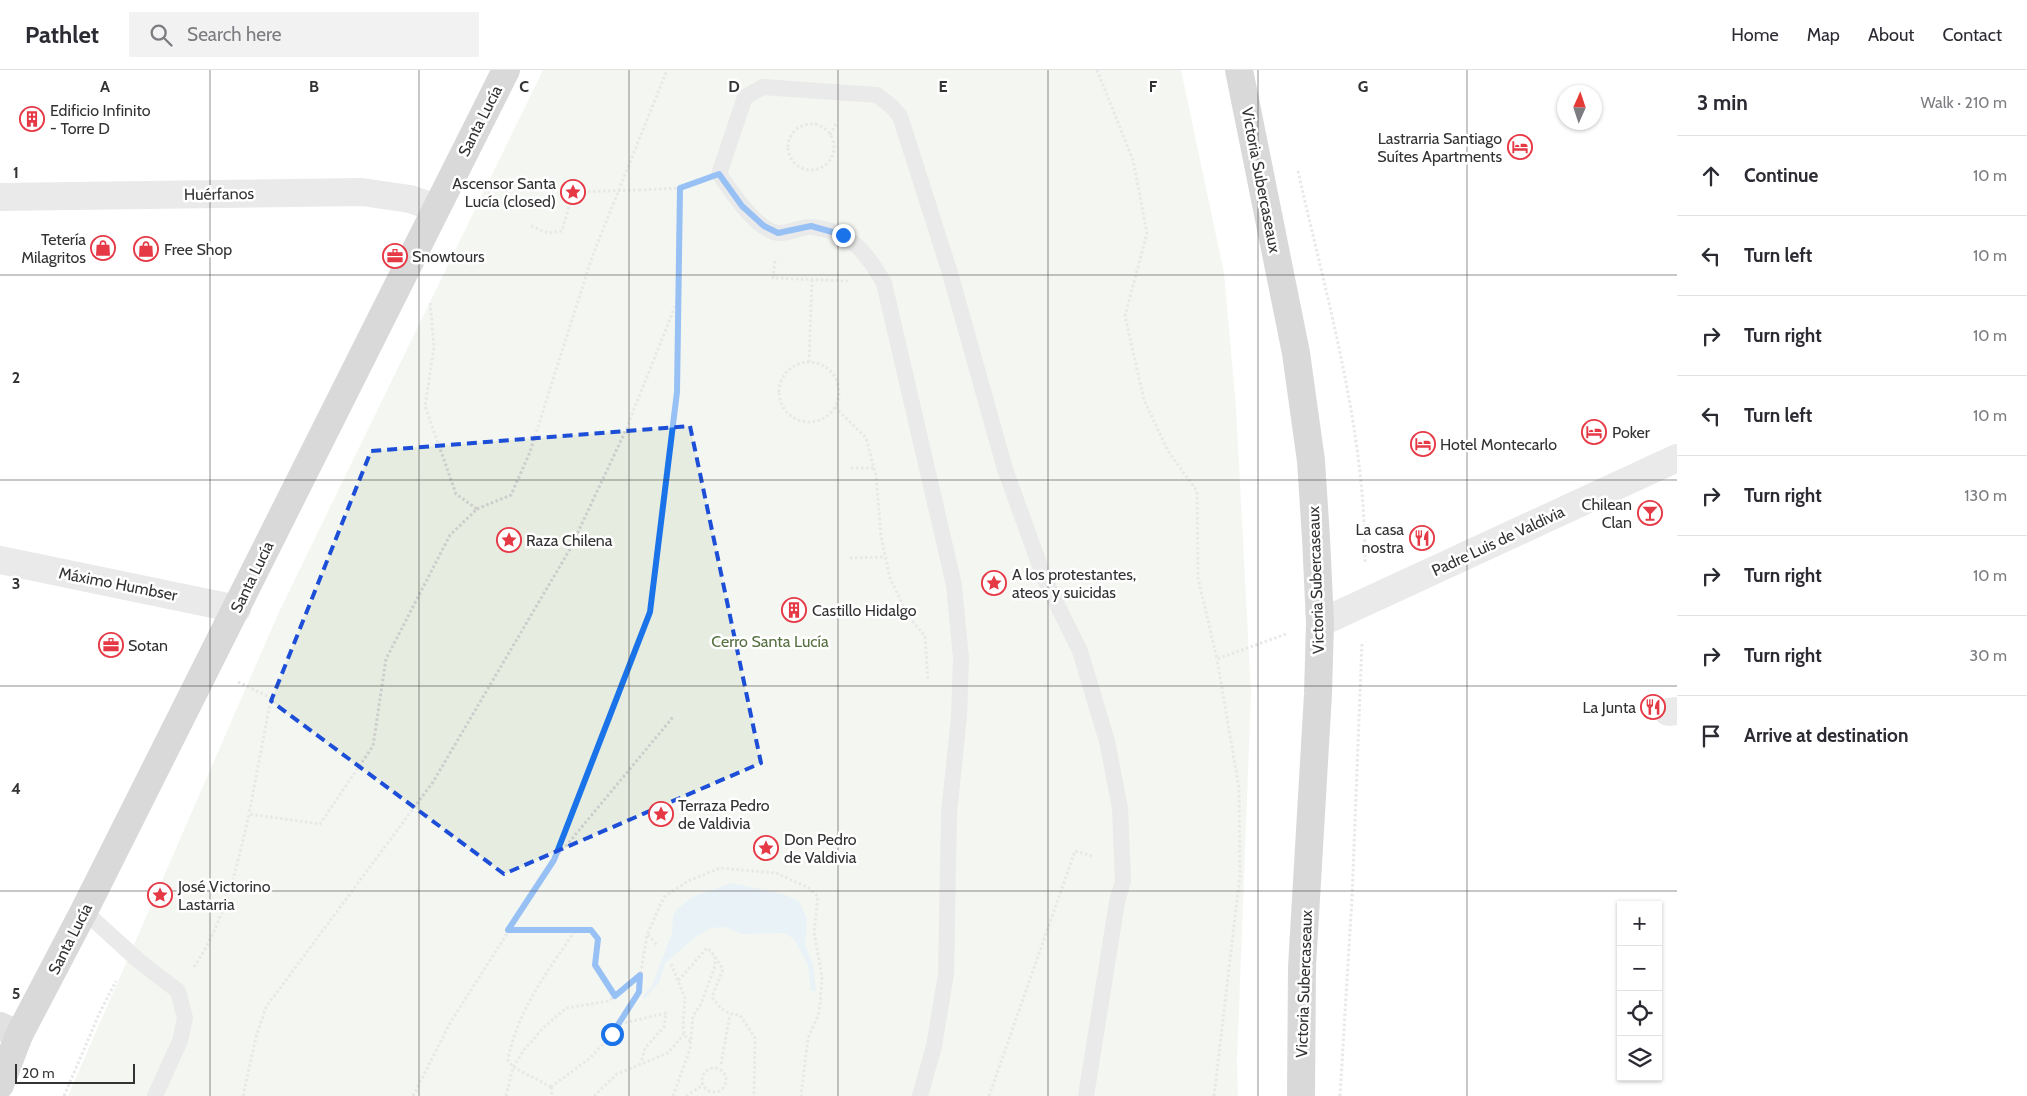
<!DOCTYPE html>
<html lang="en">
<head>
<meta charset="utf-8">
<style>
	:root { --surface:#fff; --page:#f2f2f3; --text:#2b2b33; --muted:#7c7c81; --line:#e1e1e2 }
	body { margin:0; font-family:Cabin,sans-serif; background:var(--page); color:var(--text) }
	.controls { position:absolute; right:15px; bottom:15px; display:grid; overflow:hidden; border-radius:0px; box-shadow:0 1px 4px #0004 }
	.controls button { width:45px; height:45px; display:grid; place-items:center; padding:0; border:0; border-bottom:1px solid var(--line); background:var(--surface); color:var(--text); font:25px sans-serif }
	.compass { position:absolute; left:1557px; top:15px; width:45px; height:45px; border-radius:50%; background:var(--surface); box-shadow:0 1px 4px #0004; rotate:3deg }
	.scale { position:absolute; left:15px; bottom:12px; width:120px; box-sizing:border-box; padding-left:5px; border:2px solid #333; border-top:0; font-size:14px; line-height:18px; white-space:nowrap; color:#333; -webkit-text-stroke:4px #fff; paint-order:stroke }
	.stop { position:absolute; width:15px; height:15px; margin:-11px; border:4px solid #1a73e8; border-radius:50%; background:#fff }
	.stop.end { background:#1a73e8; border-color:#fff; box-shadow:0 1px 5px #0008 }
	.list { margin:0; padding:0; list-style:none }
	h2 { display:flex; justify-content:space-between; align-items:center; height:65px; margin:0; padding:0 20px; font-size:21px }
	h2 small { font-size:16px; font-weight:400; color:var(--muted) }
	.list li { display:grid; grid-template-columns:32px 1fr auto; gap:15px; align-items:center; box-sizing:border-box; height:80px; padding:0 20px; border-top:1px solid var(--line) }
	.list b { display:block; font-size:19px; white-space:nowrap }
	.list em { font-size:16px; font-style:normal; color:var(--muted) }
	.icon { flex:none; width:28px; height:28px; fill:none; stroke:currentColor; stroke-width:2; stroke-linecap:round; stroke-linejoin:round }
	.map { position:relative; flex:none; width:1677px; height:1026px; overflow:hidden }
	header { display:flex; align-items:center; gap:30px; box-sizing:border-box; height:70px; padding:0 25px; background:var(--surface); border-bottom:1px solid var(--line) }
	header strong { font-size:24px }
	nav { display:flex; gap:28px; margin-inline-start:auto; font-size:18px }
	.search { width:350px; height:45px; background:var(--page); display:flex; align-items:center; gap:12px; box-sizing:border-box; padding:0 18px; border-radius:0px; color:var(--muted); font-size:19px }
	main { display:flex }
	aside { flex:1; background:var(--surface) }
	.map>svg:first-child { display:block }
</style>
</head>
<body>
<header>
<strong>Pathlet</strong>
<div class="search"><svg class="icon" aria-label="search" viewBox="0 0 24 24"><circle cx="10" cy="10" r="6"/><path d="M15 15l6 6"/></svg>Search here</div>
<nav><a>Home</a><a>Map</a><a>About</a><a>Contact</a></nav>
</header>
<main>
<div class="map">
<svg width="1677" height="1026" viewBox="0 0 1677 1026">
	<rect width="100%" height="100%" fill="#fff"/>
	<!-- green -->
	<path fill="#e6ecdf" d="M 543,0 L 1181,0 L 1224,203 L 1236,337 L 1251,623 L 1237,992 L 1238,1026 L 68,1026 L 279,542 Z"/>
	<!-- water -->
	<path fill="#cfe2ee" d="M 732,813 L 783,824 L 799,831 L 807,849 L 805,875 L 813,894 L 816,921 L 811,921 L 808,895 L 794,869 L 784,863 L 743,864 L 724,857 L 711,858 L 697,866 L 665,893 L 659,913 L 644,929 L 642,927 L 652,916 L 672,863 L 673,846 L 677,839 L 694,826 Z"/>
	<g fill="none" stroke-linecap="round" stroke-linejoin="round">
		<!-- path -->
		<path stroke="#cdcdcd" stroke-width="3" stroke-dasharray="2.5 2.5" stroke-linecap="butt" d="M 1097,0 L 1133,90 L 1147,163 L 1125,246 L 1144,330 L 1168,381 L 1197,421 L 1198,508 L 1217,589 L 1286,564
			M788 77a23 23 0 1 1 46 0a23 23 0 1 1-46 0Z
			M 830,65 L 837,52
			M 1298,101 C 1327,230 1366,361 1365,494
			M 484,120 L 508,141
			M 639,120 L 680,118
			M 531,156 L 548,163 L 562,161 L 573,122
			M 775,191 L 773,208 L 849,211
			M 809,292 L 812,210
			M779 322a30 30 0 1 1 60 0a30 30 0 1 1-60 0Z
			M 835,337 L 866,368 L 876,406 L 881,466 L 890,508 L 908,546 L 925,566 L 928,611
			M 851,398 L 874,398
			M 477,439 L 511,425 L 530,382 L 592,187 L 667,0
			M 850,488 L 885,487
			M 238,612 L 271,628 L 249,744
			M 556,788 L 673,647
			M 509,860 L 591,860 L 597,869 L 595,895 L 615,926
			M 648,865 L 657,875
			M 715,887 L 723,899 L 712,927 C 720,939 726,944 740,945 L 755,968 L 754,1026
			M 671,894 L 685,928 L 683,955 L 684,964 L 690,972
			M 194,897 C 225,851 237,797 249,744 L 320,754 L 373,676 L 386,589 L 450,465 L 477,439 L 456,424 L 425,336 L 434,277 L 430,232
			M 620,954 L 666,943 L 664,957 L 645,978 L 641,993
			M 721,994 L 730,944
			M702 1010a12 12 0 1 1 24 0a12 12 0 1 1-24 0Z
			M 551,1017 L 590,988 L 617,959 L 637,926 L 647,865 L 664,827 L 688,811 L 720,798 L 776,803 L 809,818 L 818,827 L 814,862 L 822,907 L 820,934 L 818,946 L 808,968 L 801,1026
			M 551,1017 L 513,997 L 508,990 C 517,940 549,900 576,859
			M 551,1017 L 552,1026
			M 64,1026 L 100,942 L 116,911
			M 243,1026 L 256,967 L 266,937 L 433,712 L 570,479 L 625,362 L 678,229
			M 413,1026 L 450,953 L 554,790 L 650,542 L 677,322 L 680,118 L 691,114
			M 506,1026 L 513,997 L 524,980 L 543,958 L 566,938 L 609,931 L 639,905
			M 594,1026 L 617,1004 L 668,983 L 684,964
			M 673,1026 L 690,979 L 693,946 L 701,934 L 715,896 L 715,886 L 707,878 L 677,912
			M 686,1026 L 703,1015
			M 989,1026 L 1075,781 L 1092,786
			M 1214,1026 L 1240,805 L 1239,718 L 1217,589
			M 1340,1026 L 1352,828 L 1362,572"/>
		<!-- lane -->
		<path stroke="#d0d0d0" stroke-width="16" d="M 84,841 L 139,891 L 178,921 L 185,948 L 180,971 L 155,1026
			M 920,1026 L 934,976 L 946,904 L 949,743 L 959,647 L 961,588 L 954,515 L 884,213 C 867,183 850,161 812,157 C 801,156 789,164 778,163 C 756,160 731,121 719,104 L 745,27 L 763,17 L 877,25 L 891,36 L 900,46 L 950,203 L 1005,399 L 1045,510 L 1080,581 L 1107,671 L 1120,738 L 1123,811 L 1117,832 L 1086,1026"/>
		<!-- street -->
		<path stroke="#d0d0d0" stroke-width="28" d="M 0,127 L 362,122 L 410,129 L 436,138
			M 0,490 L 237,539
			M 1320,553 L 1677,388
			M 1668,642 L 1677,641"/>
		<!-- secondary -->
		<path stroke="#bdbdbd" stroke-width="28" d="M 0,956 L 19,965"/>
		<!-- primary -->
		<path stroke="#ababab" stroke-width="28" d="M 1239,0 L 1296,283 L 1311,391 L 1316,468 L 1320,553 L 1318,624 L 1302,897 L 1301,1026
			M 0,1015 L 19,965 L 84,841 L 506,0"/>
		<!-- path-bridge -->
		<path stroke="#cdcdcd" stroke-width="3" stroke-dasharray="2.5 2.5" stroke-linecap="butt" d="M 573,122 L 639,120"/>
	</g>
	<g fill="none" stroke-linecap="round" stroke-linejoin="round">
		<!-- route -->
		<path stroke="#1a73e8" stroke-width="6" d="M 612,964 L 639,922 L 640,905 L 615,926 L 595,895 L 598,869 L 591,860 L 508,860 L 554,790 L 650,542 L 677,322 L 680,118 L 719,104 L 742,136 L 764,156 L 778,163 L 811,156 L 843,165"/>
	</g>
	<!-- marked area -->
	<path d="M0 0H1677V1026H0ZM 690,356 L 761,693 L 504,804 L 271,631 L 371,381 Z" fill="#fff" fill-opacity=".55" fill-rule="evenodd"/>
	<path fill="none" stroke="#1d4ed8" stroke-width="4" stroke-dasharray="10 6" stroke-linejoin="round" d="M 690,356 L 761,693 L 504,804 L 271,631 L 371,381 Z"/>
	<!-- grid -->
	<path fill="none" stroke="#333" stroke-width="1" stroke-opacity="0.55" d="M 210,0 L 210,1026M 419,0 L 419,1026M 629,0 L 629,1026M 838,0 L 838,1026M 1048,0 L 1048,1026M 1258,0 L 1258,1026M 1467,0 L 1467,1026M 0,205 L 1677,205M 0,410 L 1677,410M 0,616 L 1677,616M 0,821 L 1677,821"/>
	<!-- icons -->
	<defs>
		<symbol id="building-ring" viewBox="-11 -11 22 22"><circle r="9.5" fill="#fff" stroke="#e63946" stroke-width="1.5"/><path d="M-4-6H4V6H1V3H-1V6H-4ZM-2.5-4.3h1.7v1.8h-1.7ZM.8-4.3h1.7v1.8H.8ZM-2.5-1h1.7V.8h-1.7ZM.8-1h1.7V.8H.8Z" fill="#e63946"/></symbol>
		<symbol id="hotel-ring" viewBox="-11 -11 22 22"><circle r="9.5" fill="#fff" stroke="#e63946" stroke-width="1.5"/><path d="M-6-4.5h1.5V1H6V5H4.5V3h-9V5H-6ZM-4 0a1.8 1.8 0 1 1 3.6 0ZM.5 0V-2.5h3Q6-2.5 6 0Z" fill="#e63946"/></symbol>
		<symbol id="sight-ring" viewBox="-11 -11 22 22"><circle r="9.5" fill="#fff" stroke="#e63946" stroke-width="1.5"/><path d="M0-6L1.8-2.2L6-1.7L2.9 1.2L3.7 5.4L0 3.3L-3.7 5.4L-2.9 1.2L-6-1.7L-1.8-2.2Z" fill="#e63946"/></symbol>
		<symbol id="shop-ring" viewBox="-11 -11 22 22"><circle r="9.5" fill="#fff" stroke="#e63946" stroke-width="1.5"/><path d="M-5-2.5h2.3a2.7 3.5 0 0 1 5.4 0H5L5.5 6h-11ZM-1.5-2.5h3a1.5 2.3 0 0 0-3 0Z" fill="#e63946"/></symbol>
		<symbol id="office-ring" viewBox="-11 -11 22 22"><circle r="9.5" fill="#fff" stroke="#e63946" stroke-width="1.5"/><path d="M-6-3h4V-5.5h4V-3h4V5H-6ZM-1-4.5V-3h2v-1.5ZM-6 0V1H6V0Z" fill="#e63946"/></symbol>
		<symbol id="bar-ring" viewBox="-11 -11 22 22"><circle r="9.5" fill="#fff" stroke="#e63946" stroke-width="1.5"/><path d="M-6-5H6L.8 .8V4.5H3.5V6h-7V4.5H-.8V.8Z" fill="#e63946"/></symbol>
		<symbol id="restaurant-ring" viewBox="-11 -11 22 22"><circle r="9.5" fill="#fff" stroke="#e63946" stroke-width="1.5"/><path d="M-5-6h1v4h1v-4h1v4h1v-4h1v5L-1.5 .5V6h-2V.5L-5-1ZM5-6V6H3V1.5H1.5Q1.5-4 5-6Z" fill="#e63946"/></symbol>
	</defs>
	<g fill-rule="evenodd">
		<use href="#building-ring" x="18" y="35" width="28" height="28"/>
		<use href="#hotel-ring" x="1506" y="63" width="28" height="28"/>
		<use href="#sight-ring" x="559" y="108" width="28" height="28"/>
		<use href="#shop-ring" x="89" y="164" width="28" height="28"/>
		<use href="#shop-ring" x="132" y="165" width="28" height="28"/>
		<use href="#office-ring" x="381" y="172" width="28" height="28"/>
		<use href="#hotel-ring" x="1580" y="348" width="28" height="28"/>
		<use href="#hotel-ring" x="1409" y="360" width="28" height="28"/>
		<use href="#bar-ring" x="1636" y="429" width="28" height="28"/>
		<use href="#restaurant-ring" x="1408" y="454" width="28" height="28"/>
		<use href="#sight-ring" x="495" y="456" width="28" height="28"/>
		<use href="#sight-ring" x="980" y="499" width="28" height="28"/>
		<use href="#building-ring" x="780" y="526" width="28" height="28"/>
		<use href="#office-ring" x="97" y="561" width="28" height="28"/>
		<use href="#restaurant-ring" x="1639" y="623" width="28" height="28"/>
		<use href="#sight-ring" x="647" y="730" width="28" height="28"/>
		<use href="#sight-ring" x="752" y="764" width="28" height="28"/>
		<use href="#sight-ring" x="146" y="811" width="28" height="28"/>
	</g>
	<g text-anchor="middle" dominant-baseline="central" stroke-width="5" stroke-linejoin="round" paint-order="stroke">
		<!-- poi labels -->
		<g font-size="16" fill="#333" stroke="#fff" text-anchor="start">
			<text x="50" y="40">Edificio Infinito<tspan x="50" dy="18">- Torre D</tspan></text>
			<text x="1502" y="68" text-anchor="end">Lastrarria Santiago<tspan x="1502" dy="18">Suítes Apartments</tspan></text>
			<text x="556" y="113" text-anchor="end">Ascensor Santa<tspan x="556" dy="18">Lucía (closed)</tspan></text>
			<text x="86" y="169" text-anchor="end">Tetería<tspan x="86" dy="18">Milagritos</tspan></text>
			<text x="164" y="179">Free Shop</text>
			<text x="412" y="186">Snowtours</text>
			<text x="1612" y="362">Poker</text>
			<text x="1440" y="374">Hotel Montecarlo</text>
			<text x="1632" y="434" text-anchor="end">Chilean<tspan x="1632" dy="18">Clan</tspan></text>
			<text x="1404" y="459" text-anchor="end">La casa<tspan x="1404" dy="18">nostra</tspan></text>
			<text x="526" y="470">Raza Chilena</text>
			<text x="1012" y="504">A los protestantes,<tspan x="1012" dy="18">ateos y suicidas</tspan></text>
			<text x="812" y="540">Castillo Hidalgo</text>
			<text x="128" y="575">Sotan</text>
			<text x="1636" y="637" text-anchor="end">La Junta</text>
			<text x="678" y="735">Terraza Pedro<tspan x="678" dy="18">de Valdivia</tspan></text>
			<text x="784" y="769">Don Pedro<tspan x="784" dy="18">de Valdivia</tspan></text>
			<text x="178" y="816">José Victorino<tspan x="178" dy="18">Lastarria</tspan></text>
		</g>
		<!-- street labels -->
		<g font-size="16" fill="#333" stroke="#fff">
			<text transform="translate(480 51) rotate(-63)">Santa Lucía</text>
			<text transform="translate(1261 110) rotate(79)">Victoria Subercaseaux</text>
			<text transform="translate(219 124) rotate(-1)">Huérfanos</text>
			<text transform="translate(1498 471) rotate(-25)">Padre Luis de Valdivia</text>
			<text transform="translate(252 507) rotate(-64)">Santa Lucía</text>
			<text transform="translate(1316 510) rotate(-92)">Victoria Subercaseaux</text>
			<text transform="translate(118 514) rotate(11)">Máximo Humbser</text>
			<text transform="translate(70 869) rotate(-63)">Santa Lucía</text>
			<text transform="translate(1304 914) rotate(-88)">Victoria Subercaseaux</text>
		</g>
		<!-- park labels -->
		<g font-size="16" fill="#56703f" stroke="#fff">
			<text x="770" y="571">Cerro Santa Lucía</text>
		</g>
	</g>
	<g font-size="16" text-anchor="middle" font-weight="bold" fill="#333" stroke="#fff" stroke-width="5" stroke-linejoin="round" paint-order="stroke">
		<text x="105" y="22">A</text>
		<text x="314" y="22">B</text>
		<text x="524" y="22">C</text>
		<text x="734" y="22">D</text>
		<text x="943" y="22">E</text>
		<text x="1153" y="22">F</text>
		<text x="1363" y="22">G</text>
		<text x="16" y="108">1</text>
		<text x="16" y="313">2</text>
		<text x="16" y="519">3</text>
		<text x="16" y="724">4</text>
		<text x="16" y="929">5</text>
	</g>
</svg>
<div class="controls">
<button>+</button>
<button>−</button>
<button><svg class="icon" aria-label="locate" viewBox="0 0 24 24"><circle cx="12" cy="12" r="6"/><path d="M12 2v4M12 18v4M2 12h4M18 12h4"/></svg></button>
<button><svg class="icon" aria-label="layers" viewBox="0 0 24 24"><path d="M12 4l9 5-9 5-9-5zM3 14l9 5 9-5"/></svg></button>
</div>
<svg class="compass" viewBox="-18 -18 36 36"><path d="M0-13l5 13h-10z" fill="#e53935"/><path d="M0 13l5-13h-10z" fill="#7c7c81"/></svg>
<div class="scale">20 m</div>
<div class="stop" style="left:612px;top:964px"></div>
<div class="stop end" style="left:843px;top:165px"></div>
</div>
<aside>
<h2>3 min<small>Walk · 210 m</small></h2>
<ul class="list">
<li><svg class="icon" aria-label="ahead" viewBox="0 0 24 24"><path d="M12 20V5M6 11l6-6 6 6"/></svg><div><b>Continue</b></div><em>10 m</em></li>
<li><svg class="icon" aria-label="left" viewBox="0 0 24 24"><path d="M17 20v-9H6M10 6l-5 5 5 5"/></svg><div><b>Turn left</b></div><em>10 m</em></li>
<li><svg class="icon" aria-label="right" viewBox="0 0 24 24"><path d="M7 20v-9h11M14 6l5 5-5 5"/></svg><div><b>Turn right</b></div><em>10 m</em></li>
<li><svg class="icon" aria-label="left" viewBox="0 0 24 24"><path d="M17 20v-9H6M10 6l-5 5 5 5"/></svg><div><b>Turn left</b></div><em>10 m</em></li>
<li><svg class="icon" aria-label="right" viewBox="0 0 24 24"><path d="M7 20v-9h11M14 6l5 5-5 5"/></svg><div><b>Turn right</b></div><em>130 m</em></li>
<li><svg class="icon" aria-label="right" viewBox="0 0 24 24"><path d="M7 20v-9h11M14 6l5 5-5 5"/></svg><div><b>Turn right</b></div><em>10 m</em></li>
<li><svg class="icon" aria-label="right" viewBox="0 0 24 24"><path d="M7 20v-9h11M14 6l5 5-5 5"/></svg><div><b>Turn right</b></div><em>30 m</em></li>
<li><svg class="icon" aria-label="arrive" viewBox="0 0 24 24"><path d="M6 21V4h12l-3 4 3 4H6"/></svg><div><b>Arrive at destination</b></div></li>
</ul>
</aside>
</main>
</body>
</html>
